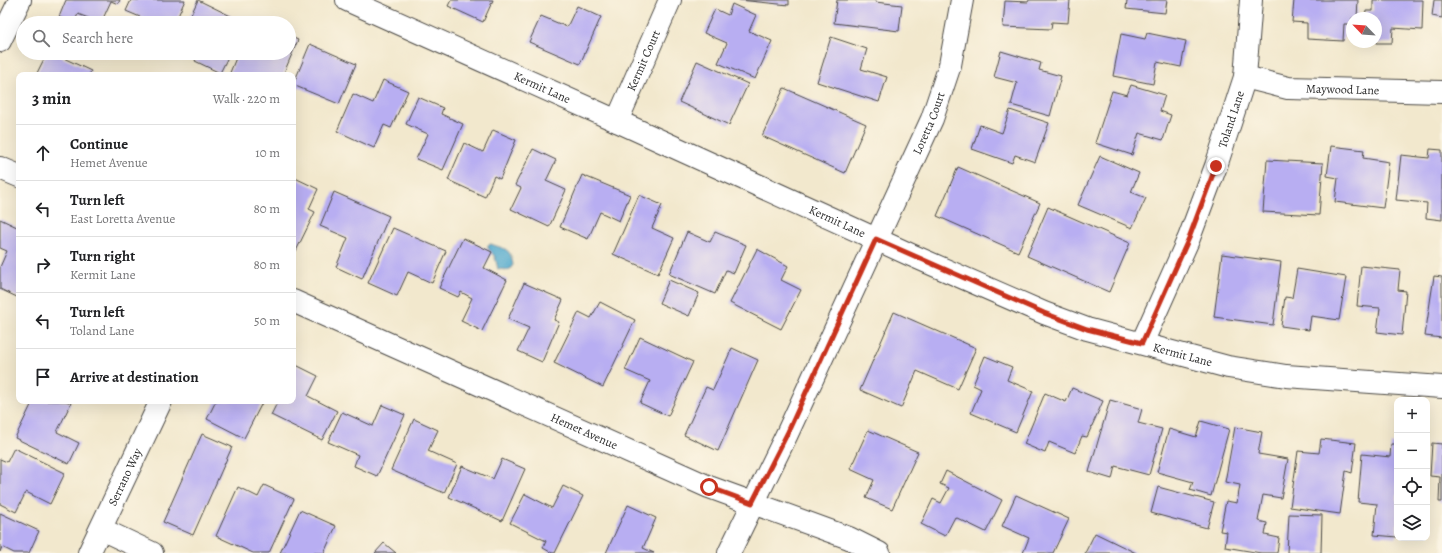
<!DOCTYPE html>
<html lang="en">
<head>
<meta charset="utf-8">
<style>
	:root { --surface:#fff; --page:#f6f6f6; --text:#202124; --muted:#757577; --line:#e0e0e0 }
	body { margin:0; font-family:Alegreya,serif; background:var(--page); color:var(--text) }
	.controls { position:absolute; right:12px; bottom:12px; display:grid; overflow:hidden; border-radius:8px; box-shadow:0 4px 16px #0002 }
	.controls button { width:36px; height:36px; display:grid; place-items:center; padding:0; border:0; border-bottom:1px solid var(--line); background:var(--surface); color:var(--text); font:20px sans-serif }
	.compass { position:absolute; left:1346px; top:12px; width:36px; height:36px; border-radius:50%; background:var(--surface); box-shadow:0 4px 16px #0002; rotate:295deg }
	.stop { position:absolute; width:12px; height:12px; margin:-9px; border:3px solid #c8321e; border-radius:50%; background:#fff }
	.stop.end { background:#c8321e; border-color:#fff; box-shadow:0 1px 4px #0008 }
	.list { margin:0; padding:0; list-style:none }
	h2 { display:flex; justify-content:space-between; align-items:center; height:52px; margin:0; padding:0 16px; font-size:17px }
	h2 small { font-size:13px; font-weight:400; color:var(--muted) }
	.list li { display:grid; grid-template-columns:26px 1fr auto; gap:12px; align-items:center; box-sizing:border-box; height:56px; padding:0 16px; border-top:1px solid var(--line) }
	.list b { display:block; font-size:15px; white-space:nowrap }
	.list p { margin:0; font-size:13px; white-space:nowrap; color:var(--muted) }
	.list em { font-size:13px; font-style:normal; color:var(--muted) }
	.icon { flex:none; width:22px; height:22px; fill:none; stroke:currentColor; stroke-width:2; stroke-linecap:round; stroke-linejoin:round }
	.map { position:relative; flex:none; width:1442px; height:553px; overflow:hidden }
	.search { position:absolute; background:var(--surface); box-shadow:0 4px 16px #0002; left:16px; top:16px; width:280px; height:44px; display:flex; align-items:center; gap:10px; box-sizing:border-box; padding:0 14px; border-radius:22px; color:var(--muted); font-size:15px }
	.panel { position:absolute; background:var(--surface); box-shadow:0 4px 16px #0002; left:16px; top:72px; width:280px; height:332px; border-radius:8px }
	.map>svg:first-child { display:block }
</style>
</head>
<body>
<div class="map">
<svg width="1442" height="553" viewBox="0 0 1442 553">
	<rect width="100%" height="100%" fill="#fcf5e5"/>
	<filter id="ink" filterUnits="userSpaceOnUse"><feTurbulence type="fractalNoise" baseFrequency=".025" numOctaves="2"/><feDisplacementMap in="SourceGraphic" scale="8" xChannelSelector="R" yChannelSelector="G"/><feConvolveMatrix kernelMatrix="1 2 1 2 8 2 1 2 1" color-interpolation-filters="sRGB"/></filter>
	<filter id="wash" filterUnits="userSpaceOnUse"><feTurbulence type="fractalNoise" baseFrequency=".012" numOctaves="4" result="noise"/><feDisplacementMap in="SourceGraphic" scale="16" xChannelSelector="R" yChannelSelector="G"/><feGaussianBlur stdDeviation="0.9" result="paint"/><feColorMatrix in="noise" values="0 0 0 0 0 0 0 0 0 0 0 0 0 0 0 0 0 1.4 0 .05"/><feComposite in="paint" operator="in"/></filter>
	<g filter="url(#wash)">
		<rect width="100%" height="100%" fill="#f2e8cd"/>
		<!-- water -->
		<path fill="#4fa9cd" stroke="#3d6a7c" d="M 491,244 C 506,250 510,247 513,265 L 509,270 L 498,269 L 495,257 L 488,248 L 488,245 Z"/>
		<g id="blocks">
			<!-- building -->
			<path fill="#b8aef2" d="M 66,0 L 120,0 L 118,4 L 111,1 L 101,23 L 78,14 L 74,23 L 59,17 Z
				M 131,0 L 185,0 L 175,23 L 154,23 L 126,11 Z
				M 198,0 L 245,23 L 187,23 Z
				M 451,0 L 493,0 L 483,22 L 448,6 Z
				M 739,0 L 789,0 L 789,5 Z
				M 837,0 L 876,0 L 875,2 L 902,5 L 899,31 L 834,23 Z
				M 1029,0 L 1070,0 L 1068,23 L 1052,22 L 1051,29 L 1003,27 L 1005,1 L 1028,2 Z
				M 1127,0 L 1167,0 L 1165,13 L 1126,9 Z
				M 1294,0 L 1358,0 L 1357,18 L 1352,18 L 1352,24 L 1344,24 L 1343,41 L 1307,39 L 1307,23 L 1292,22 Z
				M 1373,0 L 1423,0 L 1422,30 L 1393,28 L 1392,43 L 1376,43 L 1376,18 L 1365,18 L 1366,11 L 1373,11 Z
				M 1434,0 L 1442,0 L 1442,18 L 1432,16 Z
				M 732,4 L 756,15 L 749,31 L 772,41 L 755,79 L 718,63 L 727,43 L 704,33 L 715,9 L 728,15 Z
				M 577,6 L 601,17 L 580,64 L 529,42 L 541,16 L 567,27 Z
				M 1147,33 L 1186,41 L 1181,67 L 1157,62 L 1153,84 L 1113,76 L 1121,34 L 1145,39 Z
				M 289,36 L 298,40 L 283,75 L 229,75 L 238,53 L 289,53 Z
				M 831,37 L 867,49 L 861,69 L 887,77 L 879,102 L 817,82 Z
				M 310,44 L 356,64 L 339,104 L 293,85 Z
				M 1001,51 L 1041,63 L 1039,70 L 1061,76 L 1050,116 L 1011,105 L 1017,83 L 994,77 Z
				M 47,53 L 53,53 L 91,71 L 89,75 L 36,75 Z
				M 198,53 L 230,53 L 220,73 L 195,61 Z
				M 697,61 L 748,84 L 729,125 L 679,102 Z
				M 383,80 L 408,91 L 391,128 L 384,125 L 374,148 L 337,131 L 353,94 L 373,103 Z
				M 1131,85 L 1165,95 L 1160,111 L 1171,115 L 1163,140 L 1139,133 L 1132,155 L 1095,143 L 1112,91 L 1127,95 Z
				M 784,88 L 866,124 L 845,173 L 762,136 Z
				M 418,97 L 443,108 L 441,114 L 463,124 L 443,170 L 416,159 L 428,134 L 406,124 Z
				M 1010,110 L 1049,123 L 1035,162 L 1015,155 L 1012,163 L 972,149 L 980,125 L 1002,133 Z
				M 493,130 L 516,140 L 500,179 L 494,176 L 485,197 L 448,180 L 464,143 L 483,152 Z
				M 1331,146 L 1364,150 L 1363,158 L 1389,162 L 1383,208 L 1335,202 L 1338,178 L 1327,176 Z
				M 533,149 L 556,160 L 546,181 L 566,190 L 549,227 L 511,209 L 521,188 L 515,185 Z
				M 1430,149 L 1442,150 L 1442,220 L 1426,218 L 1427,203 L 1396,200 L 1401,155 L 1429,158 Z
				M 1100,156 L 1139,173 L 1131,192 L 1146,198 L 1132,228 L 1078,205 Z
				M 1267,160 L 1323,163 L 1319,215 L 1263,212 Z
				M 958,167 L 1040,203 L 1018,252 L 937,216 Z
				M 582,175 L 630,195 L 619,221 L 600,212 L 588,239 L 560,227 Z
				M 293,177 L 318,189 L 309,209 L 315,212 L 296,251 L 293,249 Z
				M 334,192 L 389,216 L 362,279 L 336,267 L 348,238 L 320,226 Z
				M 639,195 L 662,205 L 652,228 L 674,238 L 658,274 L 613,254 Z
				M 1048,207 L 1130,243 L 1109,292 L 1027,256 Z
				M 0,219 L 19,228 L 19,298 L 0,289 L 0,267 L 7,251 L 0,248 Z
				M 393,228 L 446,251 L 432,283 L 408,272 L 397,296 L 368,283 Z
				M 687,232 L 710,242 L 715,232 L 746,245 L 734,273 L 726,270 L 715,294 L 669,274 Z
				M 463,238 L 492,252 L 484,268 L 507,280 L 482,331 L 461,321 L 472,298 L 461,292 L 458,297 L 439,288 Z
				M 757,249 L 788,266 L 781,280 L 801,290 L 781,329 L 730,303 Z
				M 1222,254 L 1281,262 L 1273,325 L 1214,317 Z
				M 1361,266 L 1400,270 L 1398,290 L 1406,291 L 1402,335 L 1377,332 L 1380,308 L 1357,306 Z
				M 1297,269 L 1346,277 L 1339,320 L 1311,316 L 1309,330 L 1281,326 L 1285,297 L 1292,298 Z
				M 1434,276 L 1442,277 L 1442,338 L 1425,336 Z
				M 669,280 L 699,293 L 689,316 L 659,303 Z
				M 524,283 L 563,300 L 554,320 L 559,322 L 542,362 L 518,351 L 529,328 L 508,319 Z
				M 600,302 L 635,320 L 603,387 L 554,363 L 579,312 L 591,318 Z
				M 894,312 L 976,348 L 958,389 L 917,371 L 901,408 L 860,390 Z
				M 640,337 L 693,362 L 668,416 L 640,403 L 650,381 L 625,370 Z
				M 732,348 L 758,360 L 718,451 L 684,435 L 706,387 L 713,390 Z
				M 985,356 L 1012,367 L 1007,380 L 1033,391 L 1016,432 L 971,413 L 981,389 L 973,385 Z
				M 296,365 L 318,376 L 308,396 L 337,411 L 322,440 L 271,415 L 278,401 L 293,401 L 293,370 Z
				M 1072,388 L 1103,401 L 1087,437 L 1082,436 L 1075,453 L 1049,442 L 1045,453 L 1024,444 L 1045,393 L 1066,402 Z
				M 1110,400 L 1142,409 L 1138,423 L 1162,429 L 1149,475 L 1115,466 L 1112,479 L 1089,472 Z
				M 33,401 L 66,401 L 71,403 L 57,432 L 79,443 L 69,464 L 15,438 Z
				M 216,401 L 263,401 L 244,438 L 207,419 Z
				M 382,405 L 405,415 L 377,476 L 354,466 L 358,455 L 328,442 L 342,412 L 373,426 Z
				M 414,419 L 438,430 L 428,451 L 457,464 L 444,493 L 391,470 Z
				M 1201,421 L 1229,429 L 1211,496 L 1190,490 L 1193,482 L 1157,472 L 1169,429 L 1196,437 Z
				M 1235,427 L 1262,432 L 1258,454 L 1288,459 L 1281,498 L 1263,495 L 1258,521 L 1267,523 L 1265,535 L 1279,538 L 1277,553 L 1261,553 L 1225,547 L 1227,532 L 1220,531 L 1226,501 L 1237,503 L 1240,485 L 1225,482 Z
				M 868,430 L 918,452 L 892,509 L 866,498 L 874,480 L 850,469 Z
				M 202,434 L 232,447 L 193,535 L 163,522 Z
				M 1321,439 L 1356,443 L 1352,473 L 1346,471 L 1340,514 L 1290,507 L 1298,451 L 1319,453 Z
				M 1432,443 L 1442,444 L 1442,502 L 1439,502 L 1440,477 L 1430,476 Z
				M 1391,444 L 1397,444 L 1397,537 L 1374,535 L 1377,504 L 1358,502 L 1362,454 L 1390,457 Z
				M 14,448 L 65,473 L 50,504 L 26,492 L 16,512 L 0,504 L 0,459 L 7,462 Z
				M 502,459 L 525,469 L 502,521 L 449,497 L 462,466 L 493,479 Z
				M 946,471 L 1002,500 L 986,532 L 955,517 L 945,536 L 921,524 L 933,499 L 941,503 L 949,488 L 940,484 Z
				M 264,485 L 294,499 L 269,553 L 253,553 L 216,536 L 238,487 L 258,497 Z
				M 563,486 L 583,496 L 555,553 L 552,553 L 543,548 L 546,541 L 510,523 L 525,494 L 552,508 Z
				M 1158,487 L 1214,502 L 1207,528 L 1151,513 Z
				M 1016,495 L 1069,519 L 1053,553 L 1023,553 L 1029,538 L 1002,526 Z
				M 628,505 L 656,518 L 643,548 L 654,553 L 606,553 Z
				M 300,510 L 336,526 L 324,553 L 280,553 Z
				M 0,513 L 39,531 L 29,553 L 14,553 L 2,547 L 0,552 Z
				M 1289,514 L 1322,515 L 1321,553 L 1287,553 Z
				M 1095,533 L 1136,553 L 1085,553 Z
				M 384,543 L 396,553 L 375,553 Z"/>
		</g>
	</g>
	<g filter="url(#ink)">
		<use href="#blocks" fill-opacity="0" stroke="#494743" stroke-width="1"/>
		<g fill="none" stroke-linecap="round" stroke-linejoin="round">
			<defs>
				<g id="minor">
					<path id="s1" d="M 347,0 L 617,121 L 911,255 L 1044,313 L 1087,329 L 1228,367 L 1286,376 L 1442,387"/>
					<path d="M 0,41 L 20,0"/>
					<path id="s2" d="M 1245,77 L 1288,88 L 1442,92"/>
					<path id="s3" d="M 617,121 L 670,0"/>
					<path d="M 0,168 L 19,176"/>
					<path id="s4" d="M 293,301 L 709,487 L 849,538 L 879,553"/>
					<path id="s5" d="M 1142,343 L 1189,238 L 1216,166 L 1245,77 L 1251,0"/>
					<path d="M 101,529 L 152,553"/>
					<path id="s6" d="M 89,553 L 161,401"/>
					<path id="s7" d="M 729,553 L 787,434 L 932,119 L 950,65 L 962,0"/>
				</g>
			</defs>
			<!-- minor casing -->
			<use href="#minor" stroke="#494743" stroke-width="24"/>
			<!-- minor -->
			<use href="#minor" stroke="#fff" stroke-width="22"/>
		</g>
	</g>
	<g fill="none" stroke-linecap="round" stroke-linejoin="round" filter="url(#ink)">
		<!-- route -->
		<path stroke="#c8321e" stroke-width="5" d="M 709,487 L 752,503 L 787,434 L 876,239 L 1044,313 L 1087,329 L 1142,343 L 1189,238 L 1216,166"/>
	</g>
	<g text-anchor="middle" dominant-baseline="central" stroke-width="3" stroke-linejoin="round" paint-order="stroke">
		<!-- street labels -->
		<g font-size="12" fill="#2b2b2b" stroke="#fcf5e5">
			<text stroke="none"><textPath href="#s3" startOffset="66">Kermit Court</textPath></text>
			<text stroke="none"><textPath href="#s1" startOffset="214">Kermit Lane</textPath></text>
			<text stroke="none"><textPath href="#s2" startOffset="99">Maywood Lane</textPath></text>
			<text stroke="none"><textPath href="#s5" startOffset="241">Toland Lane</textPath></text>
			<text stroke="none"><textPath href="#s7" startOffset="474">Loretta Court</textPath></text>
			<text stroke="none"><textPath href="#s1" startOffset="538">Kermit Lane</textPath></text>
			<text stroke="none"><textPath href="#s1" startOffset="909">Kermit Lane</textPath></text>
			<text stroke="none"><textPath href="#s4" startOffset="319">Hemet Avenue</textPath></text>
			<text stroke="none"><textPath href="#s6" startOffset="84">Serrano Way</textPath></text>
		</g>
	</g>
</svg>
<div class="controls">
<button>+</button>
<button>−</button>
<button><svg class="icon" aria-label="locate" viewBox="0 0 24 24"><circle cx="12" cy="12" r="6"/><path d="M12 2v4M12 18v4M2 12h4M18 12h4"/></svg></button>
<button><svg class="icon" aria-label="layers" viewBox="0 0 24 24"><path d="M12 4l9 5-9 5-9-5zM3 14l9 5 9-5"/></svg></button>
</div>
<svg class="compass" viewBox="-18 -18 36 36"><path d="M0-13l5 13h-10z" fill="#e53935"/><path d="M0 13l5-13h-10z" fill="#757577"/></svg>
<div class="stop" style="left:709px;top:487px"></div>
<div class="stop end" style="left:1216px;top:166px"></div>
<div class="search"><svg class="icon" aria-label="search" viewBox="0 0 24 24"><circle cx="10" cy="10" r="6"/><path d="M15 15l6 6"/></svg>Search here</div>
<section class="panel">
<h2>3 min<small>Walk · 220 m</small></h2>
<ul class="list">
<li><svg class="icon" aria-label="ahead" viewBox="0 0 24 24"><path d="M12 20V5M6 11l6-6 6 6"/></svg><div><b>Continue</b><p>Hemet Avenue</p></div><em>10 m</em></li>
<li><svg class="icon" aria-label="left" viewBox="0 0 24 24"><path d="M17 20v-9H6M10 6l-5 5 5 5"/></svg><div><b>Turn left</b><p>East Loretta Avenue</p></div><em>80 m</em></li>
<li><svg class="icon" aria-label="right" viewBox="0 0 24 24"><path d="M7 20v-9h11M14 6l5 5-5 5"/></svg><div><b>Turn right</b><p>Kermit Lane</p></div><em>80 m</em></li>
<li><svg class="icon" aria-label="left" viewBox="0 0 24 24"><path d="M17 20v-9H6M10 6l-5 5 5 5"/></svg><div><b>Turn left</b><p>Toland Lane</p></div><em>50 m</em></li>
<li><svg class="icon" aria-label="arrive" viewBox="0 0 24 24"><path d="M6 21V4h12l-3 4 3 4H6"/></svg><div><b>Arrive at destination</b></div></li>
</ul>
</section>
</div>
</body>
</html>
